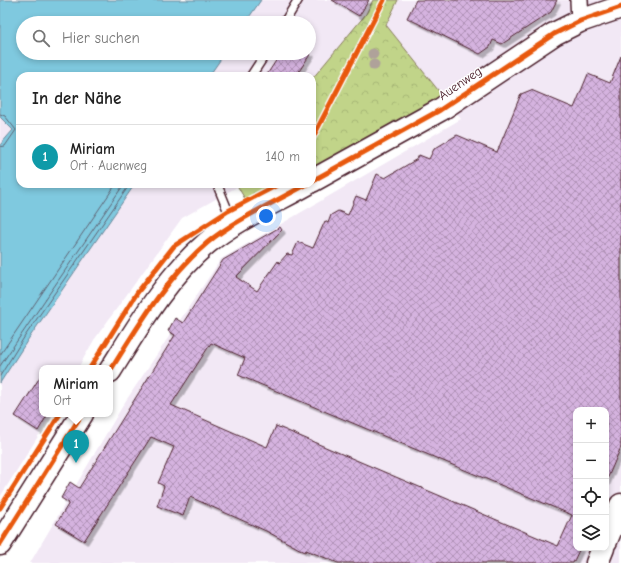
<!DOCTYPE html>
<html lang="de">
<head>
<meta charset="utf-8">
<style>
	:root { --surface:#fff; --page:#f2f2f2; --text:#222; --muted:#767676; --line:#e0e0e0; --accent:#d1495b }
	body { margin:0; font-family:"Comic Neue",sans-serif; background:var(--page); color:var(--text) }
	.controls { position:absolute; right:12px; bottom:12px; display:grid; overflow:hidden; border-radius:8px; box-shadow:0 2px 6px #0003 }
	.controls button { width:36px; height:36px; display:grid; place-items:center; padding:0; border:0; border-bottom:1px solid var(--line); background:var(--surface); color:var(--text); font:20px sans-serif }
	.you { position:absolute; left:266px; top:216px; width:14px; height:14px; margin:-10px; border:3px solid #fff; border-radius:50%; background:#1a73e8; box-shadow:0 0 0 6px #1a73e833 }
	.badge { display:grid; place-items:center; width:26px; height:26px; border-radius:50%; background:var(--accent); color:#fff; font-size:13px; font-weight:700 }
	.pin { position:absolute; translate:-50% -33px; filter:drop-shadow(0 1px 2px #0008) }
	.pin::after { content:''; position:absolute; top:21px; width:14px; height:12px; background:inherit; clip-path:polygon(0 0,100% 0,50% 100%) }
	.popup { position:absolute; left:39px; top:365px; width:74px; height:52px; box-sizing:border-box; display:grid; place-content:center; border-radius:8px; background:var(--surface); filter:drop-shadow(0 1px 3px #0005); font-size:13px; white-space:nowrap; color:var(--muted) }
	.popup b { font-size:15px; color:var(--text) }
	.popup::after { content:''; position:absolute; left:50%; top:100%; margin-left:-8px; border:8px solid transparent; border-top-color:var(--surface) }
	.list { margin:0; padding:0; list-style:none }
	h2 { display:flex; justify-content:space-between; align-items:center; height:52px; margin:0; padding:0 16px; font-size:17px }
	h2 small { font-size:13px; font-weight:400; color:var(--muted) }
	.list li { display:grid; grid-template-columns:26px 1fr auto; gap:12px; align-items:center; box-sizing:border-box; height:64px; padding:0 16px; border-top:1px solid var(--line) }
	.list b { display:block; font-size:15px; white-space:nowrap }
	.list p { margin:0; font-size:13px; white-space:nowrap; color:var(--muted) }
	.list em { font-size:13px; font-style:normal; color:var(--muted) }
	.icon { flex:none; width:22px; height:22px; fill:none; stroke:currentColor; stroke-width:2; stroke-linecap:round; stroke-linejoin:round }
	.map { position:relative; flex:none; width:621px; height:563px; overflow:hidden }
	.search { position:absolute; background:var(--surface); box-shadow:0 2px 6px #0003; left:16px; top:16px; width:300px; height:44px; display:flex; align-items:center; gap:10px; box-sizing:border-box; padding:0 14px; border-radius:22px; color:var(--muted); font-size:15px }
	.panel { position:absolute; background:var(--surface); box-shadow:0 2px 6px #0003; left:16px; top:72px; width:300px; height:116px; border-radius:12px }
	.map>svg:first-child { display:block }
</style>
</head>
<body>
<div class="map">
<svg width="621" height="563" viewBox="0 0 621 563">
	<defs>
		<pattern id="forest-crowns" width="20" height="18" patternUnits="userSpaceOnUse"><rect width="20" height="18" fill="#c1d489"/><path d="M2 6a3 3 0 1 1 6 0M12 15a3 3 0 1 1 6 0" fill="none" stroke="#a7b676"/></pattern>
		<pattern id="building-cross-hatch" width="8" height="8" patternUnits="userSpaceOnUse"><rect width="8" height="8" fill="#d5b3df"/><path d="M0 0l8 8M0 8l8-8" fill="none" stroke="#af91b5"/></pattern>
		<filter id="shadow"><feDropShadow dx="3.5" dy="3.5" stdDeviation="0" flood-color="#0004"/></filter>
	</defs>
	<rect width="100%" height="100%" fill="#fff"/>
	<filter id="ink" filterUnits="userSpaceOnUse"><feTurbulence type="fractalNoise" baseFrequency=".025" numOctaves="2"/><feDisplacementMap in="SourceGraphic" scale="8" xChannelSelector="R" yChannelSelector="G"/><feConvolveMatrix kernelMatrix="1 2 1 2 8 2 1 2 1" color-interpolation-filters="sRGB"/></filter>
	<g filter="url(#ink)">
		<!-- built -->
		<path fill="#f2e8f5" fill-rule="evenodd" d="M 261,0 L 373,0 L 366,14 L 312,79 L 312,76 L 209,76 L 225,53 L 309,53 L 309,23 L 245,23 Z
			M 399,0 L 621,0 L 621,563 L 30,563 L 125,402 L 221,259 L 461,119 L 386,25 ZM 576,410 L 606,410 L 606,548 L 576,548 Z
			M 0,117 L 13,130 L 0,145 Z
			M 135,184 L 239,184 L 237,187 L 182,218 L 94,340 L 78,368 L 42,368 L 42,414 L 52,414 L 0,497 L 0,383 L 29,338 Z"/>
		<!-- forest -->
		<path fill="url(#forest-crowns)" stroke="#867a5a" d="M 373,0 L 398,0 L 386,25 L 442,95 L 425,108 L 312,172 L 312,79 L 366,14 Z
			M 239,184 L 288,184 L 248,204 L 238,187 Z"/>
		<!-- water -->
		<path fill="#7fc9df" stroke="#6a8597" d="M 0,0 L 261,0 L 245,23 L 23,23 L 23,53 L 225,53 L 209,76 L 20,76 L 20,184 L 135,184 L 29,338 L 0,383 L 0,145 L 13,130 L 0,117 Z"/>
		<g fill="none" stroke-linecap="round" stroke-linejoin="round">
			<!-- shore -->
			<path stroke="#5f6373" stroke-width="1" d="M 0,114 L 5,116 L 16,130 L 5,146 L 0,147
				M 0,355 L 116,184
				M 0,366 L 124,184
				M 0,376 L 25,336 L 130,184"/>
		</g>
		<!-- building -->
		<path fill="url(#building-cross-hatch)" stroke="#4a1f2b" fill-rule="evenodd" filter="url(#shadow)" d="M 332,0 L 369,0 L 359,16 Z
			M 416,0 L 557,0 L 551,12 L 502,44 L 493,40 L 490,47 L 480,54 L 407,18 Z
			M 281,53 L 311,53 L 296,76 L 266,76 Z
			M 621,56 L 621,447 L 606,482 L 606,410 L 576,410 L 576,548 L 580,548 L 573,563 L 338,563 L 306,550 L 305,552 L 266,531 L 190,497 L 183,516 L 157,506 L 164,486 L 158,483 L 174,447 L 151,437 L 84,541 L 56,524 L 69,503 L 61,498 L 70,482 L 79,488 L 175,335 L 168,331 L 175,318 L 183,323 L 223,260 L 280,227 L 282,230 L 236,277 L 257,291 L 278,261 L 279,263 L 287,254 L 292,255 L 298,242 L 313,248 L 325,221 L 328,223 L 331,215 L 338,211 L 348,215 L 356,196 L 366,200 L 377,174 L 385,178 L 417,159 L 419,155 L 429,159 L 434,149 L 457,135 L 497,152 L 521,94 L 531,90 L 574,108 L 588,74 L 610,83 ZM 211,343 L 245,358 L 238,375 L 572,515 L 558,546 L 276,426 L 267,447 L 171,405 Z
			M 42,374 L 42,414 L 48,414 L 38,431 L 15,416 Z"/>
		<g fill="none" stroke-linecap="round" stroke-linejoin="round">
			<defs>
				<path id="lane" d="M 284,23 L 298,0
					M 251,76 L 266,53
					M 217,184 L 228,211 L 235,221"/>
				<path id="street" d="M 579,0 L 580,21"/>
				<path id="secondary" d="M 312,181 L 440,110 L 554,34 L 580,21 L 621,7
					M 110,371 C 139,325 166,278 207,243 C 233,221 277,201 307,184
					M 606,541 L 621,505
					M 0,544 L 82,414
					M 597,563 L 603,548"/>
			</defs>
			<!-- lane casing -->
			<use href="#lane" stroke="#4a1f2b" stroke-width="11"/>
			<!-- street casing -->
			<use href="#street" stroke="#4a1f2b" stroke-width="20"/>
			<!-- secondary casing -->
			<use href="#secondary" stroke="#4a1f2b" stroke-width="25"/>
			<!-- lane -->
			<use href="#lane" stroke="#fff" stroke-width="8"/>
			<!-- street -->
			<use href="#street" stroke="#fff" stroke-width="17"/>
			<!-- secondary -->
			<use href="#secondary" stroke="#fff" stroke-width="22"/>
			<defs>
				<path id="cycleway" d="M 312,139 L 384,0
					M 312,181 L 440,110 L 554,34 L 580,21 L 621,7
					M 90,368 L 137,293 L 174,246 L 228,211 L 279,184
					M 110,371 C 139,325 166,278 207,243 C 233,221 277,201 307,184
					M 0,508 L 60,414
					M 0,544 L 82,414"/>
			</defs>
			<!-- cycleway casing -->
			<use href="#cycleway" stroke="#fff" stroke-width="8"/>
			<!-- cycleway -->
			<use href="#cycleway" stroke="#e8590c" stroke-width="5"/>
		</g>
		<!-- trees -->
		<g fill="#afa29a">
			<circle cx="373" cy="54" r="5.5"/>
			<circle cx="374" cy="65" r="5.5"/>
		</g>
	</g>
	<g text-anchor="middle" dominant-baseline="central" stroke-width="3" stroke-linejoin="round" paint-order="stroke">
		<!-- street labels -->
		<g font-size="13" fill="#4a1f2b" stroke="#fff">
			<text transform="translate(460 83) rotate(-34)">Auenweg</text>
		</g>
	</g>
</svg>
<div class="controls">
<button>+</button>
<button>−</button>
<button><svg class="icon" aria-label="locate" viewBox="0 0 24 24"><circle cx="12" cy="12" r="6"/><path d="M12 2v4M12 18v4M2 12h4M18 12h4"/></svg></button>
<button><svg class="icon" aria-label="layers" viewBox="0 0 24 24"><path d="M12 4l9 5-9 5-9-5zM3 14l9 5 9-5"/></svg></button>
</div>
<div class="you"></div>
<div class="pin badge" style="left:76px;top:463px;background:#0f9aa8">1</div>
<div class="popup"><b>Miriam</b>Ort</div>
<div class="search"><svg class="icon" aria-label="search" viewBox="0 0 24 24"><circle cx="10" cy="10" r="6"/><path d="M15 15l6 6"/></svg>Hier suchen</div>
<section class="panel">
<h2>In der Nähe<small></small></h2>
<ul class="list">
<li><span class="badge" style="background:#0f9aa8">1</span><div><b>Miriam</b><p>Ort · Auenweg</p></div><em>140 m</em></li>
</ul>
</section>
</div>
</body>
</html>
